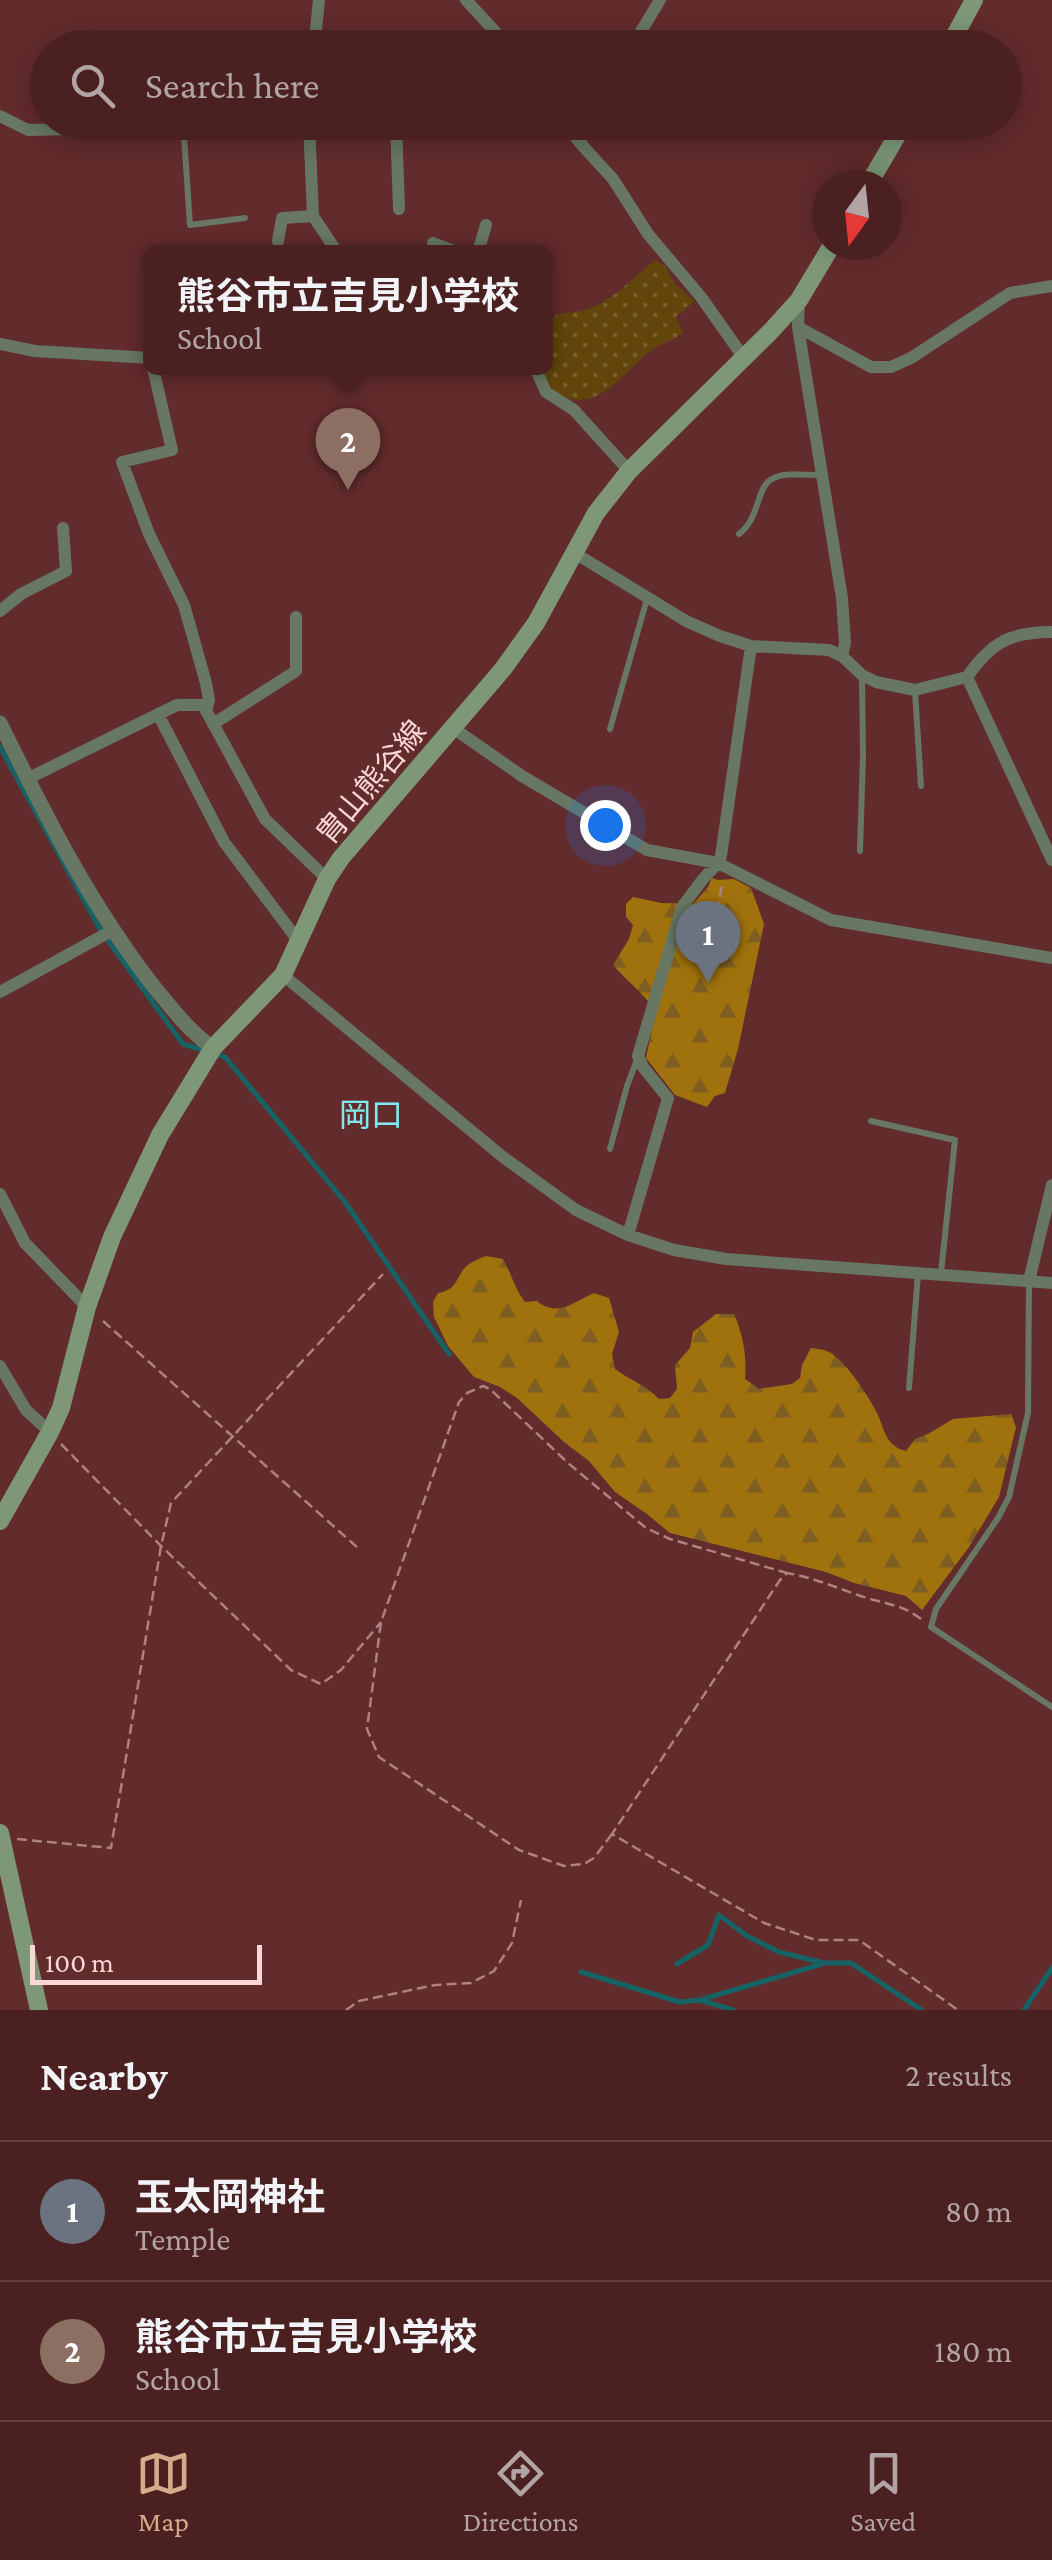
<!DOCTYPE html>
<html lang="en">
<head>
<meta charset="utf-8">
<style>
	:root { --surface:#4a2021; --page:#542d2e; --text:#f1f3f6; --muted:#b2a3a5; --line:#613e3f; --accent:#d6ab8b }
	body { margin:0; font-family:"Crimson Pro","Noto Sans JP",serif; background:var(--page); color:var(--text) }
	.compass { position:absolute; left:812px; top:170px; width:90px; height:90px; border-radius:50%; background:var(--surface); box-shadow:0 5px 25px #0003; rotate:195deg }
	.scale { position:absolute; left:30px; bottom:25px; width:232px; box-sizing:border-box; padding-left:10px; border:5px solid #fad6d5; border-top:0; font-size:28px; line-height:35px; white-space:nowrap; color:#fad6d5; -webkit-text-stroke:8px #622b2c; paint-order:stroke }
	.you { position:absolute; left:605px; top:825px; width:35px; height:35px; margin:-25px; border:8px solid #fff; border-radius:50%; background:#1a73e8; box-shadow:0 0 0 15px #1a73e833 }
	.badge { display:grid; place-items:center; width:65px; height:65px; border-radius:50%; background:var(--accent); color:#fff; font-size:32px; font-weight:700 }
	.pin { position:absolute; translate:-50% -82px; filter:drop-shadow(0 2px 5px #0008) }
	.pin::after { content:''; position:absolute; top:52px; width:35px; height:30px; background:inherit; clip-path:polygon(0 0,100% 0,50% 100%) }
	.popup { position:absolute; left:143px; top:245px; width:410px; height:130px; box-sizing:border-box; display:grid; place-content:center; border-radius:15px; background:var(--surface); filter:drop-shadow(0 2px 8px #0005); font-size:32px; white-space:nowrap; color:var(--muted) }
	.popup b { font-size:38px; color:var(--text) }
	.popup::after { content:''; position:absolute; left:50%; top:100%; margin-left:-20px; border:20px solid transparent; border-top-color:var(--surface) }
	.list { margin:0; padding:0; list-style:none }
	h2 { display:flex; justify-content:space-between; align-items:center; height:130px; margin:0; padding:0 40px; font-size:42px }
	h2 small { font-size:32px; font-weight:400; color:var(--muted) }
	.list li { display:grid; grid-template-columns:65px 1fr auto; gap:30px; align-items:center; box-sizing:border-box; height:140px; padding:0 40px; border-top:2px solid var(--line) }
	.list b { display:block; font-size:38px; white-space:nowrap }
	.list p { margin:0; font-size:32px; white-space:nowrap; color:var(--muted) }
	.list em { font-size:32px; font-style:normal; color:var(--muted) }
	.icon { flex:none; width:55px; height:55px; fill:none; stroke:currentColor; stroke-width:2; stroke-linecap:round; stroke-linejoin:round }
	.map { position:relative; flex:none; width:1052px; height:2010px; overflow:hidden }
	.search { position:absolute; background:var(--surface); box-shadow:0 5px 25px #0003; left:30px; right:30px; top:30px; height:110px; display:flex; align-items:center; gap:25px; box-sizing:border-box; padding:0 35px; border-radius:55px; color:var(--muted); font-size:38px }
	.sheet { height:410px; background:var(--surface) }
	nav { display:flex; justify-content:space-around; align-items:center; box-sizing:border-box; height:140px; border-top:2px solid var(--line); background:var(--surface); font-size:28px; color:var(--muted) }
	nav a { display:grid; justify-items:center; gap:5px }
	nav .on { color:var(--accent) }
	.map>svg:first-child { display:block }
</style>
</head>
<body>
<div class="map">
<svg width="1052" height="2010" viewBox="0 0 1052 2010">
	<defs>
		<pattern id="grass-dots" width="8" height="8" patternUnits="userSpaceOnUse" patternTransform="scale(2.5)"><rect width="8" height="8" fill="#61450a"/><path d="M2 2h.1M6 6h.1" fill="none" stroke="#795f2d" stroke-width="1.8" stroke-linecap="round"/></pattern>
		<pattern id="forest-firs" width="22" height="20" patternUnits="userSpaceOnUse" patternTransform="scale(2.5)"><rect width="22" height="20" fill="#a0720d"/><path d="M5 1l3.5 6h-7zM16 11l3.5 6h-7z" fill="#7e5e21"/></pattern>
	</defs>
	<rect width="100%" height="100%" fill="#622b2c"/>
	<!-- grass -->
	<path fill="url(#grass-dots)" d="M 655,260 L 665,266 L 676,285 L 695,301 L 676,317 L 683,333 C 672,341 659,344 649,352 C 627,369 603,406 572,399 C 554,395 548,384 542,368 L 546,368 L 546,325 C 558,309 564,315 581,311 C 609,305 634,277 655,260 Z"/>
	<!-- forest -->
	<path fill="url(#forest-firs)" d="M 712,878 L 718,880 L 734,879 L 751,888 L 764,924 L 738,1049 L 725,1093 L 715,1096 L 707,1107 L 675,1095 L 646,1058 L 656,1011 C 643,993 627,981 613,965 L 629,939 L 633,925 L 626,917 L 626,904 L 633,897 L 661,903 L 693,904 L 708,887 Z
		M 486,1256 L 503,1259 C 511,1273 515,1289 525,1302 L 537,1301 C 558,1318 573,1302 594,1293 L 609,1298 L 619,1332 L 612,1354 L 615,1369 C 631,1381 646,1385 659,1399 L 670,1398 L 677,1389 L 675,1365 L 690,1348 L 693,1332 L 716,1314 L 734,1314 C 743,1335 747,1356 745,1379 L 759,1389 L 792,1384 L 800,1378 L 802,1365 L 811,1348 C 816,1349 822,1349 827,1351 C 844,1358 870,1398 878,1415 C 885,1431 886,1446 906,1451 L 915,1439 L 928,1434 L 953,1419 L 1011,1414 L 1016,1427 L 999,1497 L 969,1547 L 922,1610 L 906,1596 L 854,1583 L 826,1572 L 670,1533 L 647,1514 L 615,1492 L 589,1461 L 564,1442 L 517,1398 L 500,1387 L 474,1377 L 448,1346 L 434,1317 L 433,1302 L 438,1293 C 455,1290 455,1282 463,1270 C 468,1263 478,1259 486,1256 Z"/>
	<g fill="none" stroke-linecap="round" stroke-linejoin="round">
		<!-- stream -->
		<path stroke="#166366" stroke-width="5" d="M 0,747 L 101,931 L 183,1044 L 206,1051
			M 216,1054 L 225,1057 L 345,1202 L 449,1354
			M 677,1964 L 708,1945 L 719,1915 L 747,1936 L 779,1952 L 824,1963 L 851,1963 L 922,2010
			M 581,1972 L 680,2002 L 699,2000 L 733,2010
			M 703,1999 L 822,1964
			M 1024,2010 L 1052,1968"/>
		<!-- path -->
		<path stroke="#af8282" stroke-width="2.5" stroke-dasharray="10 5" stroke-linecap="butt" d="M 709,971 L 722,883
			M 103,1321 L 358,1548
			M 61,1444 L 161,1546 L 291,1670 L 321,1684 L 341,1670 L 381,1622
			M 921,1619 C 901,1603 878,1603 855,1594 C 832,1586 811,1577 787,1573 L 780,1580 L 612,1834 L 764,1923 L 816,1940 L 859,1940 L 958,2010
			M 612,1834 L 594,1858 L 584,1864 L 564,1866 L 519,1850 L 379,1757 L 367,1729 L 381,1622 L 459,1402 L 467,1393 L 483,1386 L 490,1389 L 568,1463 L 646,1528 L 670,1539 L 787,1573
			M 17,1839 L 111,1848 L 161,1546 L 171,1503 L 383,1274
			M 346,2010 L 359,2001 L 435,1985 L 471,1983 L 494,1971 L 512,1943 L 521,1900"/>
		<!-- service -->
		<path stroke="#677763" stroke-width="6" d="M 183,122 L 190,225 L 245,218
			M 739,534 C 760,519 756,487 772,479 C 784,472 807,475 821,475
			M 915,691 L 921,786
			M 610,729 L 647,599
			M 860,851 L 863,755 L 862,676
			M 871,1121 L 955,1140 L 941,1273
			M 610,1149 L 627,1086 L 638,1057
			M 1029,1282 L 1028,1413 L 1009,1497 L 998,1518 L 936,1609 L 931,1627 L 1052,1707
			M 909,1388 L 918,1274"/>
		<!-- minor -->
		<path stroke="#677763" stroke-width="12" d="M 466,0 L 510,48
			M 314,48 L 319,0
			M 448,48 L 497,34
			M 631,48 L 660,0
			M 0,116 L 28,130 L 70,129 L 112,122
			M 309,122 L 313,216 L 335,249
			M 396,122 L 399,209
			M 565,122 L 580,143 L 613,179 L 648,234 L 701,297 L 744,358
			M 580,143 L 589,122
			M 278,241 L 282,218 L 313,216
			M 433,243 L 457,252
			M 478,252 L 486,225
			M 799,300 L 798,327 L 842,598 L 845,643 L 842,656
			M 798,327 L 871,367 L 891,367 L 911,358 L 1010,293 L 1052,286
			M 0,344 L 35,351 L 150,358
			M 153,368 L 172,450 L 122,462 L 149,534 L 184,605 L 206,683 L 209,700 L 206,711
			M 531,368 L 537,372 L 546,392 L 574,410 L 629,471
			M 573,552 L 686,621 L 720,636 L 751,646 L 829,650 L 842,656 L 862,675 L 876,682 L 915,690 L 967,677 C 991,643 1009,632 1052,632
			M 0,611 L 21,594 L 66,571 L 63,528
			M 967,677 L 1052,860
			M 158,714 L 224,842 L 300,943
			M 213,724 L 296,671 L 296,617
			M 453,728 L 522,776 L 647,850 L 718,863 L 831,920 L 1052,958
			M 27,779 L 177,705 L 203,705 L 265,819 L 327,879
			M 283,975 L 503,1157 L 576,1210 L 628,1235 L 674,1250 L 726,1259 L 1052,1283
			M 0,992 L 113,930
			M 0,1194 L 25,1243 L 87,1307
			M 628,1235 L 668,1098 L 643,1067 L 638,1056 L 682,907 L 703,879 L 718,863 L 721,856 L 751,646
			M 1029,1281 L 1052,1185
			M 0,1366 L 26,1410 L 50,1432"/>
		<!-- tertiary -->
		<path stroke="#677763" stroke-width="15" d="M 0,723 C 45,815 92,908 155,988 C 174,1011 189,1031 213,1048"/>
		<!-- secondary -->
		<path stroke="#7d9777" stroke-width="18" d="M 948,48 L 974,0
			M 868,185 L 905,122
			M 0,1521 L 50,1432 L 61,1408 L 87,1307 L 112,1237 L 160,1135 L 213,1048 L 283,975 L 327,879 L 341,858 L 503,669 L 536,623 L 596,513 L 629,471 L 771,331 L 799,300 L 832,245
			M 0,1833 L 39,2010"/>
	</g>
	<g text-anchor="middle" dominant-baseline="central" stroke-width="8" stroke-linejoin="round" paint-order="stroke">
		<!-- street labels -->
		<g font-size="30" fill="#fad6d5" stroke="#622b2c">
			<text transform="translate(371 782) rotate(-50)">胄山熊谷線</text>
		</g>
		<!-- neighbourhood labels -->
		<g font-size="32" fill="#7febf0" stroke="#622b2c">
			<text x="371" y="1115">岡口</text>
		</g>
	</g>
</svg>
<svg class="compass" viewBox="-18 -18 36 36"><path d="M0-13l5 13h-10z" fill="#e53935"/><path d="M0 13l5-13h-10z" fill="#b2a3a5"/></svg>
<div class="scale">100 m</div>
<div class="you"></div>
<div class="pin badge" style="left:708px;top:983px;background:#6b7280">1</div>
<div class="pin badge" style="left:348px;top:490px;background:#8d6e63">2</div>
<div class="popup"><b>熊谷市立吉見小学校</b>School</div>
<div class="search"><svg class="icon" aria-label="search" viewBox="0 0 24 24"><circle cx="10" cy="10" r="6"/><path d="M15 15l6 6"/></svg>Search here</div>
</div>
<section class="sheet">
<h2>Nearby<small>2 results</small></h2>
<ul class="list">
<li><span class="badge" style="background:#6b7280">1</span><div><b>玉太岡神社</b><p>Temple</p></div><em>80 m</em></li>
<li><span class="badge" style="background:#8d6e63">2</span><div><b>熊谷市立吉見小学校</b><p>School</p></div><em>180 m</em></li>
</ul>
</section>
<nav>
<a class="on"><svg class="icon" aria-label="map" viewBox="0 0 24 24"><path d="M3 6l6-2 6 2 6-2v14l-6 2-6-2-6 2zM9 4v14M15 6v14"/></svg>Map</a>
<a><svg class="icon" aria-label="directions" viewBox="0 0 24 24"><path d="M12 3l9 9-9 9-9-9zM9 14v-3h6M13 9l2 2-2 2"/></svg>Directions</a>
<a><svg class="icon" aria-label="saved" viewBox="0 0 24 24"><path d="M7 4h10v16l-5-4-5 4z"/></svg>Saved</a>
</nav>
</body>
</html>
